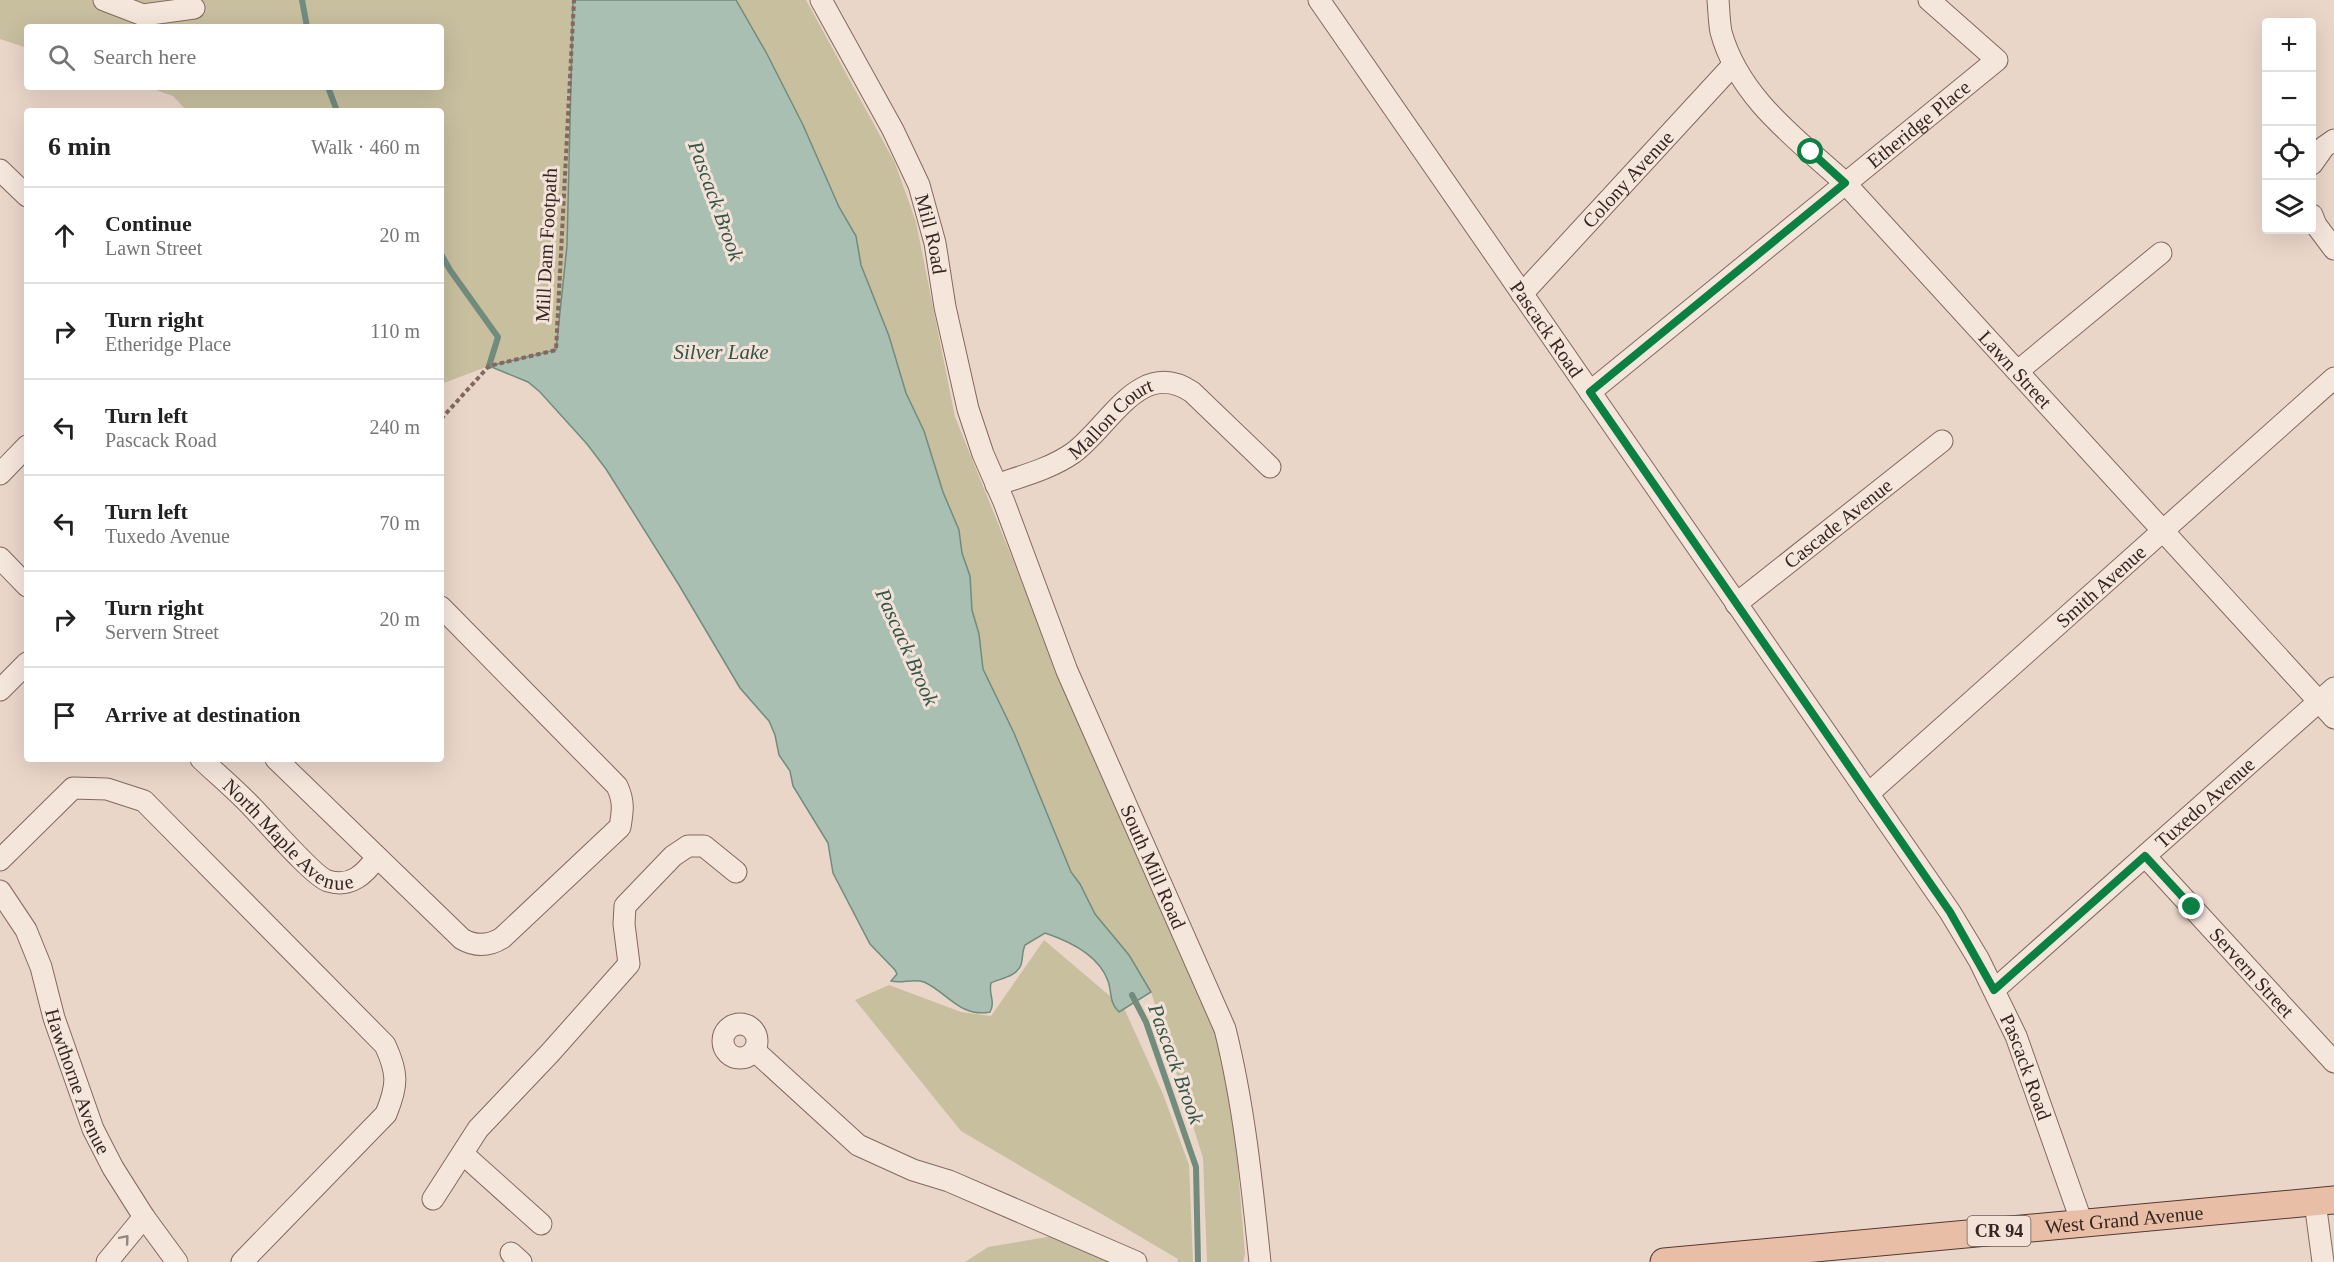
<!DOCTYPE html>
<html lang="en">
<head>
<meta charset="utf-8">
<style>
	:root { --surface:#fff; --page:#f6f6f6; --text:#222; --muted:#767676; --line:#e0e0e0 }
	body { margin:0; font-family:"Times New Roman",serif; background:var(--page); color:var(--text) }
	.controls { position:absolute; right:18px; top:18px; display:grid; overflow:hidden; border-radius:6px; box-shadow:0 6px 24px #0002 }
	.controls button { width:54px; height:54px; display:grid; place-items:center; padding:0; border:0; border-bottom:2px solid var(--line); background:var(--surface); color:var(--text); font:30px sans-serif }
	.stop { position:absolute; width:18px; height:18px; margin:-14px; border:4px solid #0b8043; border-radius:50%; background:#fff }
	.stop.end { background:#0b8043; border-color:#fff; box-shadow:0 2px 6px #0008 }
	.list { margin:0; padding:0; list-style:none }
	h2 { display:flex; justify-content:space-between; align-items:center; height:78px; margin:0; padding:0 24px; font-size:26px }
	h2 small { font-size:20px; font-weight:400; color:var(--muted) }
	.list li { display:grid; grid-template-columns:39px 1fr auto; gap:18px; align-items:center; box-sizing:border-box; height:96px; padding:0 24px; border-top:2px solid var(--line) }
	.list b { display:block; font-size:22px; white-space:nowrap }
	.list p { margin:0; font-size:20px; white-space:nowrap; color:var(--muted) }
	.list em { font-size:20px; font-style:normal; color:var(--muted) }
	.icon { flex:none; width:33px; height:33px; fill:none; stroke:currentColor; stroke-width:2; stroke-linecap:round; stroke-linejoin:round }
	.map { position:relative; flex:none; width:2334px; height:1262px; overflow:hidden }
	.search { position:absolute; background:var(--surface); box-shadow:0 6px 24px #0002; left:24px; top:24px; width:420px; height:66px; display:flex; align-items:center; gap:15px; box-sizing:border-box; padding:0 21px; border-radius:6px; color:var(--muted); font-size:22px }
	.panel { position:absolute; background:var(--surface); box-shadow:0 6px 24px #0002; left:24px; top:108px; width:420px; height:654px; border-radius:6px }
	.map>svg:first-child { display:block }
</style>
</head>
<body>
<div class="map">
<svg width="2334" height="1262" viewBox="0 0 2334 1262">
	<rect width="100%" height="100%" fill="#ead6c9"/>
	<!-- green -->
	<path fill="#c7bf9e" d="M 0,0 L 573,0 L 567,246 L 556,350 L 489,366 L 441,384 L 441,111 L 187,111 L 173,96 L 147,87 L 441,87 L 441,27 L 27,27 L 27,48 L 0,39 Z
		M 736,0 L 806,0 L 895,163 L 916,222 L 955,417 L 1084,736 L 1210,1013 L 1232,1095 L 1245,1254 L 1243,1262 L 1207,1262 L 1203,1158 L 1151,992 L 1129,955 L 1095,914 L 1080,884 L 1071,872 L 1014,733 L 983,669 L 979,634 L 972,610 L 970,576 L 962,553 L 959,530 L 943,492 L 924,431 L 906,393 L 889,336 L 861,265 L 856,236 L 839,207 L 803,125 L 767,54 Z
		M 1044,940 L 1124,1008 L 1163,1094 L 1189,1165 L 1193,1262 L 1177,1262 L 1178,1259 L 961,1131 L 855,1000 L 889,985 L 961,1012 L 991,1016 Z
		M 1053,1236 L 1115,1262 L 965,1262 L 988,1247 Z"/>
	<!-- water -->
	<path fill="#a9bfb2" stroke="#718c7d" stroke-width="1.5" d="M 573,0 L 736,0 L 767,54 L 803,125 L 839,207 L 856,236 L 861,265 L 889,336 L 906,393 L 924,431 L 943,492 L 959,530 L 962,553 L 970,576 L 972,610 L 979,634 L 983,669 L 1014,733 L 1071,872 L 1080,884 L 1095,914 L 1129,955 L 1151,992 L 1119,1012 C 1109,1003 1112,992 1108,981 C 1099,955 1069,941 1045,933 L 1025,945 C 1022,952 1023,958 1021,965 C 1016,977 1001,978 991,983 C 988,994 996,1001 990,1012 C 960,1018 947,992 924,982 C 913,978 902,984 891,981 L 897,974 L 895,970 L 870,944 L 833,873 L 828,843 L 793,786 L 790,771 L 779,755 L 775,735 L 769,721 L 740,688 L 679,585 L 606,469 L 587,444 L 540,392 L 528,382 L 489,366 L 556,350 L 567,246 Z"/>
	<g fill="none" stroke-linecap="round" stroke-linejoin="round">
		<!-- stream -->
		<path stroke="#718c7d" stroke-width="6" d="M 302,0 L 307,27
			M 328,87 L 337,111
			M 441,254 L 450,270 L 498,337 L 489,366
			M 1132,995 L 1146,1022 L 1196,1167 L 1198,1262"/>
		<defs>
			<g id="minor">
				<path d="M 104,0 L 143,15 L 194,8"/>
				<path id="s1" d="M 821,0 L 893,130 L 919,185 L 935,243 L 945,307 L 968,409 L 983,454 L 1004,502 L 1067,671 L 1225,1029 C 1244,1105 1252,1184 1260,1262"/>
				<path id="s2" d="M 1319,0 L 1950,912 L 1979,960 L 2016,1036 L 2082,1223"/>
				<path id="s3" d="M 1718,0 C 1719,10 1719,22 1721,32 C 1739,98 1797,139 1845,183 L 2334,718"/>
				<path d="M 2312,164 L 2324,147 L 2334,140"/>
				<path d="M 0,170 L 27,196"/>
				<path d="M 2312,215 L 2316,225 L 2334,249"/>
				<path id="s4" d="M 1522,294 L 1733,65"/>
				<path d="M 2018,371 L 2161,253"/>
				<path id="s5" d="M 1590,392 L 1997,60 L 1929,0"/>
				<path d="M 0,474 L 27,446"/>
				<path id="s6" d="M 996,485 C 1022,476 1050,469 1073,453 C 1110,426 1140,357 1192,392 L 1270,467"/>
				<path d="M 0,558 L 27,586"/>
				<path id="s7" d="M 1736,604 L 1942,441"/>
				<path d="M 0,690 L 27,663"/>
				<path id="s8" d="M 201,759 C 218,775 236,790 252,807 C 265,820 314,877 328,881 C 351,888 365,874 377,857"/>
				<path d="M 276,759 L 462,939 C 476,947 489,946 502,938 L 620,827 C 623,810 624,801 617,786 L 441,607"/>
				<path id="s9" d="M 1868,794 L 2334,378"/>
				<path id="s10" d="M 2145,856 L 2334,1062"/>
				<path d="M 0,860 L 73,788 L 107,789 L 144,801 L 385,1045 C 398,1073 398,1085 386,1114 L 242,1262"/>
				<path id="s11" d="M 0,891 L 26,930 L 41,967 L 54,1018 L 93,1129 L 113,1168 L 144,1217 L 177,1262"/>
				<path id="s12" d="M 1994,990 L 2334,688"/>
				<circle cx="740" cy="1041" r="17"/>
				<path d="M 755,1051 L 858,1145 L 913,1170 L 949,1181 L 1136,1262"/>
				<path d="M 463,1154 L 541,1224"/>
				<path d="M 433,1199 L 478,1129 L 550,1053 L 629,964 L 624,924 L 625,906 L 673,856 L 688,846 L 704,846 L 736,872"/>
				<path d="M 2315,1202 L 2323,1262"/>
				<path d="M 511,1253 L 521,1262"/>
				<path d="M 107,1262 L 144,1217"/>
			</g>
			<g id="major">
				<path id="s13" d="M 1664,1262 L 2334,1200"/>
			</g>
		</defs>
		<!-- minor casing -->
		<use href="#minor" stroke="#846860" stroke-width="23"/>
		<!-- major casing -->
		<use href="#major" stroke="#533833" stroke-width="29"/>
		<!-- path -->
		<path stroke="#846860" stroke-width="4" stroke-dasharray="4.5 3" stroke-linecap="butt" d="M 441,419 L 489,366 L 556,350 L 574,0"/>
		<!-- minor -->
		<use href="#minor" stroke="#f5e6dc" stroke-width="21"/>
		<!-- major -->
		<use href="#major" stroke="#e8bfa6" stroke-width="27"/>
	</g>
	<!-- one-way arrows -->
	<defs><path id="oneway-chevron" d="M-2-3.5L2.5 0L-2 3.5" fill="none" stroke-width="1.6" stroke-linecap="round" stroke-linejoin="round" transform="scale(1.5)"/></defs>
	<use stroke="#96867f" href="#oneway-chevron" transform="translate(125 1239) rotate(-50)"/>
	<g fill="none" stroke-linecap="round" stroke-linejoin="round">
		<!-- route -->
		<path stroke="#0b8043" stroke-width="8" d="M 1811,152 L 1845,183 L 1590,392 L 1950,912 L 1994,990 L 2145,856 L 2192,907"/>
	</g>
	<g text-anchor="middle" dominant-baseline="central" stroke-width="6" stroke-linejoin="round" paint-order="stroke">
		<!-- shield labels -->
		<rect fill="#f2e2d8" stroke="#6e5e59" stroke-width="1.5" x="1967.5" y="1216" width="63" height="30" rx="4.5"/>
		<g font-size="18" font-weight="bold" fill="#362522">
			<text x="1999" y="1231">CR 94</text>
		</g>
		<!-- street labels -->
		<g font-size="20" fill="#362522" stroke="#f2e2d8">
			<text stroke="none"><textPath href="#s5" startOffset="424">Etheridge Place</textPath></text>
			<text stroke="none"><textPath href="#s4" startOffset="156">Colony Avenue</textPath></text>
			<text stroke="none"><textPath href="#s1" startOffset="260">Mill Road</textPath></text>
			<text transform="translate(546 245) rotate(-87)">Mill Dam Footpath</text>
			<text stroke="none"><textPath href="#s2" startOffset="400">Pascack Road</textPath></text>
			<text stroke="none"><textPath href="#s3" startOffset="483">Lawn Street</textPath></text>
			<text stroke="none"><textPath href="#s6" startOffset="135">Mallon Court</textPath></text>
			<text stroke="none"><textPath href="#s7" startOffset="130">Cascade Avenue</textPath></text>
			<text stroke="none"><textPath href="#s9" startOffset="312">Smith Avenue</textPath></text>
			<text stroke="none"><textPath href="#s12" startOffset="282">Tuxedo Avenue</textPath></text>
			<text stroke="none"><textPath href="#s8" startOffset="118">North Maple Avenue</textPath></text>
			<text stroke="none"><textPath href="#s1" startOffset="933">South Mill Road</textPath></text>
			<text stroke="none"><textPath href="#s10" startOffset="158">Servern Street</textPath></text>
			<text stroke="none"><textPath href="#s2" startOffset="1282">Pascack Road</textPath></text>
			<text stroke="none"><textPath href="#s11" startOffset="207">Hawthorne Avenue</textPath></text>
			<text stroke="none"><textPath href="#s13" startOffset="462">West Grand Avenue</textPath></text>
		</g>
		<!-- water labels -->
		<g font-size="21" font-style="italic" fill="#335448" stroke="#f2e2d8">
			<text transform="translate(716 201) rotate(70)">Pascack Brook</text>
			<text x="721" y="352">Silver Lake</text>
			<text transform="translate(907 647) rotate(66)">Pascack Brook</text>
			<text transform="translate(1176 1064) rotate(70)">Pascack Brook</text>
		</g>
	</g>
</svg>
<div class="controls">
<button>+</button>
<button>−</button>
<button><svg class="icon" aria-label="locate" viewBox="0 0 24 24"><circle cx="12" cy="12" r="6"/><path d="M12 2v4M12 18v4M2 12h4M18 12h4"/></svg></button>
<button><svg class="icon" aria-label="layers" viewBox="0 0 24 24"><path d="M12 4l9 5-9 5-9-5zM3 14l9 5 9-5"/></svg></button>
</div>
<div class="stop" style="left:1811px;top:152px"></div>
<div class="stop end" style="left:2192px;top:907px"></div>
<div class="search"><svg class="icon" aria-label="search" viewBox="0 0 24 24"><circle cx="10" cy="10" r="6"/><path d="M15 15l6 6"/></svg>Search here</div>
<section class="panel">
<h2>6 min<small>Walk · 460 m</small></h2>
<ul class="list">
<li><svg class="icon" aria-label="ahead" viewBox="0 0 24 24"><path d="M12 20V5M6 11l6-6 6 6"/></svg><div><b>Continue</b><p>Lawn Street</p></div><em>20 m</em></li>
<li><svg class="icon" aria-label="right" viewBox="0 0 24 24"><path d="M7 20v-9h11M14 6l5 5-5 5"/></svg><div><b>Turn right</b><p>Etheridge Place</p></div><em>110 m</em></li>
<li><svg class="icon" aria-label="left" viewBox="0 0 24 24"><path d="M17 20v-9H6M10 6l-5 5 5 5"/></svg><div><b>Turn left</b><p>Pascack Road</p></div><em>240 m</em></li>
<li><svg class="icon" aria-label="left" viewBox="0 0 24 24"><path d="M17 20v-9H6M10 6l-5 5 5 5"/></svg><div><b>Turn left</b><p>Tuxedo Avenue</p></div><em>70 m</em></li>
<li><svg class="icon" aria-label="right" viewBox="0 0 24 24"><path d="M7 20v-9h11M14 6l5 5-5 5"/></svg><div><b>Turn right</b><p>Servern Street</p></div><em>20 m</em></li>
<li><svg class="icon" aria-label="arrive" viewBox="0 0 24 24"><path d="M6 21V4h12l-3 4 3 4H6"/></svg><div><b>Arrive at destination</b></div></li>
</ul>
</section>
</div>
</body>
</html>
